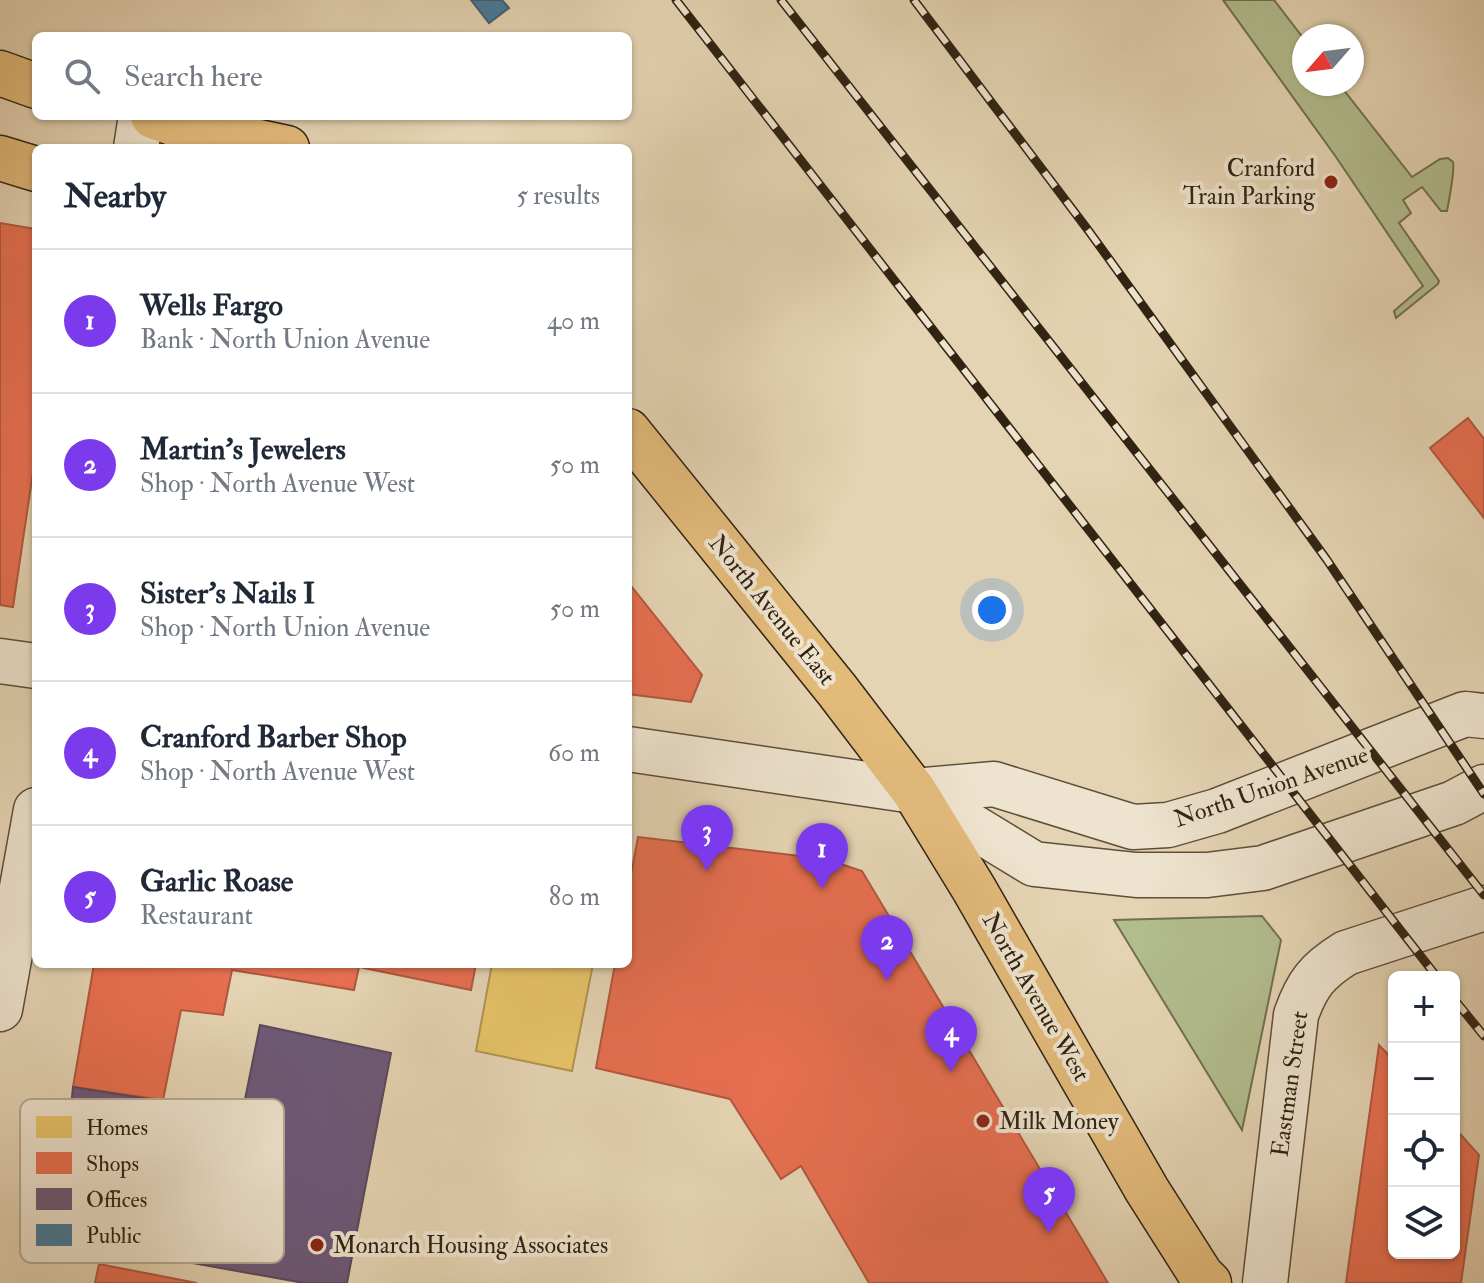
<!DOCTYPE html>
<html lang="en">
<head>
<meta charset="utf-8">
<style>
	:root { --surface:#fff; --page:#f6f6f7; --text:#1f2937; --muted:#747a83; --line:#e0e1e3; --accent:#7c3aed }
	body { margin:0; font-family:"IM FELL Double Pica",serif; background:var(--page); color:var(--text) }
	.controls { position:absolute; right:24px; bottom:24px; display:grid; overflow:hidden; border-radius:12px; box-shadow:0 2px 6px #0004 }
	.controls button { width:72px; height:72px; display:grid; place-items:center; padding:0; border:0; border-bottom:2px solid var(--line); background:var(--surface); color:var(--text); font:40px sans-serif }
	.compass { position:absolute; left:1292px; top:24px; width:72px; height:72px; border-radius:50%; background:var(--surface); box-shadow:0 2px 6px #0004; rotate:242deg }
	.you { position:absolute; left:992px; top:610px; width:28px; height:28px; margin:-20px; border:6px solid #fff; border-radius:50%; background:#1a73e8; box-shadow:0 0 0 12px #1a73e833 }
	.badge { display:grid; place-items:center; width:52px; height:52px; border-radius:50%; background:var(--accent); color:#fff; font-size:26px; font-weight:700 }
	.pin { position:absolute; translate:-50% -66px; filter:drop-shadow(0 2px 4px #0008) }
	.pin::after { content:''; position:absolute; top:42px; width:28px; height:24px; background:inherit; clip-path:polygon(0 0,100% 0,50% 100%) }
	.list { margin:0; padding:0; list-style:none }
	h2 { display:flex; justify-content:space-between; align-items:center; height:104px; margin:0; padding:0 32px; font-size:34px }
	h2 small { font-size:26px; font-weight:400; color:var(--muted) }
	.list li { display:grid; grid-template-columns:52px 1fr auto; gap:24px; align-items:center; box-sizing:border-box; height:144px; padding:0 32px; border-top:2px solid var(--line) }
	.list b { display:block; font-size:30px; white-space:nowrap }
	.list p { margin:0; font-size:26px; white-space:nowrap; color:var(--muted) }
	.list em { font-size:26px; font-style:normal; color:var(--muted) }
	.icon { flex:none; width:44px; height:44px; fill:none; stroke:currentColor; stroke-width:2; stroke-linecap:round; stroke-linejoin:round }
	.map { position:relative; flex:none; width:1484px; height:1283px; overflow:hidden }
	.search { position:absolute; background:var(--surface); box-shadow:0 2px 6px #0004; left:32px; top:32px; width:600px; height:88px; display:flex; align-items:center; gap:20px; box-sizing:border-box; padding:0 28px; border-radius:12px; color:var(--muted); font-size:30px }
	.panel { position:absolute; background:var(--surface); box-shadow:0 2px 6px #0004; left:32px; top:144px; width:600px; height:824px; border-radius:12px }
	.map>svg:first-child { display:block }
</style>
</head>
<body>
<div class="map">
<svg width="1484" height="1283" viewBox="0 0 1484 1283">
	<rect width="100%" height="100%" fill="#e5d4b3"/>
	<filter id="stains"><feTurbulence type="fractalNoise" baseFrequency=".0025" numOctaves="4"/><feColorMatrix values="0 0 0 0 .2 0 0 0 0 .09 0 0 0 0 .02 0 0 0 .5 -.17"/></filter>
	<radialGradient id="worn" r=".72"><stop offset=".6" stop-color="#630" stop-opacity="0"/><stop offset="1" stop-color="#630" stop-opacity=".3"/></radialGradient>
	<!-- green -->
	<path fill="#b2bd8e" stroke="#717050" stroke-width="2" d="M 1223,0 L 1274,0 L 1304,39 L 1304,84 L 1339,84 L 1412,177 L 1440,159 L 1448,158 L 1453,162 C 1455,171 1449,200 1447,211 L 1441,211 L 1422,187 L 1403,200 L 1411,213 L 1399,223 L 1439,281 L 1438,284 L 1396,318 L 1394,311 L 1423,286 L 1336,157 Z
		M 1262,916 L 1281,940 L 1242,1130 L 1114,920 Z"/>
	<!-- homes -->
	<path fill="#e9c46a" stroke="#b29450" stroke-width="2" d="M 492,964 L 593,964 L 572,1071 L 476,1051 Z"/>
	<!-- shops -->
	<path fill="#e76f51" stroke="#b0583e" stroke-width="2" d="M 0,223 L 36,229 L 36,452 L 13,607 L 0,605 Z
		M 1468,418 L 1484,439 L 1484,518 L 1430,448 Z
		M 628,582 L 702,675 L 691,702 L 628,694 Z
		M 638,837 L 826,859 L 862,871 L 1108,1283 L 869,1283 L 801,1166 L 781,1179 L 730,1099 L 596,1068 L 615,964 L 628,964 L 628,891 Z
		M 94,964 L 476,964 L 471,990 L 359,967 L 354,990 L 232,970 L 223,1015 L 181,1010 L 163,1100 L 73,1087 Z
		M 1379,1045 L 1394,1061 L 1394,1253 L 1454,1253 L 1454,1127 L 1479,1155 L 1461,1283 L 1346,1283 Z
		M 99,1264 L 197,1283 L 95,1283 Z"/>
	<!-- offices -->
	<path fill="#6d597a" stroke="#5b495b" stroke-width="2" d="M 260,1025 L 391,1053 L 347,1283 L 304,1283 L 58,1239 L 73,1087 L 242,1114 Z"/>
	<!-- public -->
	<path fill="#457b9d" stroke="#3f6173" stroke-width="2" d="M 471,0 L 502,0 L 509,8 L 489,23 Z"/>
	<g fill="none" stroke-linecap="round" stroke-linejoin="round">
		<defs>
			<path id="minor" d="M 136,148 L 141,116
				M 0,661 L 36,666
				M 628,749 L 914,791 L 994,784 L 1133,827 L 1168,825 L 1217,811 L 1465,714 L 1484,716
				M 914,791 L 1034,864 L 1136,875 L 1207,875 L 1263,868 L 1454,803 L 1484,787
				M 0,1009 L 36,810
				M 1265,1283 L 1296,1015 C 1307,984 1317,971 1346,953 L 1484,908"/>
			<path id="major" d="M 0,73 L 36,86
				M 153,116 L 175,124 L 287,148
				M 0,158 L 36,169
				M 628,431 L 837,690 L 914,791 L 974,889 L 1147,1190 L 1201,1275 L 1209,1283"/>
		</defs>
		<!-- minor casing -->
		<use href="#minor" stroke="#5d4f3a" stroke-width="47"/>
		<!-- major casing -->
		<use href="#major" stroke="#302312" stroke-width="47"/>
		<!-- minor -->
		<use href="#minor" stroke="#eee3ce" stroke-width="44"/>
		<!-- major -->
		<use href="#major" stroke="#e2ba7a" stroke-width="44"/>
		<defs>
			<path id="rail" d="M 676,0 L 1437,977
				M 781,0 L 1484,895
				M 914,0 L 1088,230 L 1327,560 L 1484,794
				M 1454,999 L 1484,1036"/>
		</defs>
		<!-- rail casing -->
		<use href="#rail" stroke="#302312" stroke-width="9"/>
		<!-- rail -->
		<use href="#rail" stroke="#eee3ce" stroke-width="6" stroke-dasharray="18" stroke-linecap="butt"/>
	</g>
	<!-- markers -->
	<g fill="#8f2418" stroke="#eee3ce" stroke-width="3">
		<circle cx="1331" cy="182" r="8"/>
		<circle cx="983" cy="1121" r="8"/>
		<circle cx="317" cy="1245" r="8"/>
	</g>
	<g text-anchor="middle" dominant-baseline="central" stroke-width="8" stroke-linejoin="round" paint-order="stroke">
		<!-- poi labels -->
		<g font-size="24" fill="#302312" stroke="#eee3ce" text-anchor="start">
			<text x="1315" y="168" text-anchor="end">Cranford<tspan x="1315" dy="28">Train Parking</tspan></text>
			<text x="999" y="1121">Milk Money</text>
			<text x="333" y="1245">Monarch Housing Associates</text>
		</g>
		<!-- street labels -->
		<g font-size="24" fill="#302312" stroke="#eee3ce">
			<text transform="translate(772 610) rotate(51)">North Avenue East</text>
			<text transform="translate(1271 787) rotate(-19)">North Union Avenue</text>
			<text transform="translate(1036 997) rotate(60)">North Avenue West</text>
			<text transform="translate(1290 1084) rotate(-82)">Eastman Street</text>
		</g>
	</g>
	<!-- legend -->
	<rect x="20" y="1099" width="264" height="164" rx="12" fill="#eee3ce" stroke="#b5a996" stroke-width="2"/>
	<rect x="36" y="1116" width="36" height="22" fill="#e9c46a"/>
	<rect x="36" y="1152" width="36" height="22" fill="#e76f51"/>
	<rect x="36" y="1188" width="36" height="22" fill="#6d597a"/>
	<rect x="36" y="1224" width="36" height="22" fill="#457b9d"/>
	<g font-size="22" fill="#302312">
		<text x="86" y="1135">Homes</text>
		<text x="86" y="1171">Shops</text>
		<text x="86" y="1207">Offices</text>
		<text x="86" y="1243">Public</text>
	</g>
	<rect width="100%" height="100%" filter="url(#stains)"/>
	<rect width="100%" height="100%" fill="url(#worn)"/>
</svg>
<div class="controls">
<button>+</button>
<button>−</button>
<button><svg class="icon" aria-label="locate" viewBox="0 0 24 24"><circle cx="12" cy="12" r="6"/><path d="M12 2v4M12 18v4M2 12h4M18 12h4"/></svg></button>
<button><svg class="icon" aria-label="layers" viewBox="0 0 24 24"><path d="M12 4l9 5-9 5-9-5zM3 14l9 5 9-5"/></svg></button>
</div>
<svg class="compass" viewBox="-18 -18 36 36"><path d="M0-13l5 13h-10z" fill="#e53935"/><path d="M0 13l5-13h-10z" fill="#747a83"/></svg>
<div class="you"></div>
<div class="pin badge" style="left:822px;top:889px">1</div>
<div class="pin badge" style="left:887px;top:981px">2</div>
<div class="pin badge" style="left:707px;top:871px">3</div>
<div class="pin badge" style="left:951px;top:1072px">4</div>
<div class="pin badge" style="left:1049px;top:1233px">5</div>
<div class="search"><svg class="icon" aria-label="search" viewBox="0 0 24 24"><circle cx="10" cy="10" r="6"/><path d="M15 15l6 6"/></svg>Search here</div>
<section class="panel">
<h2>Nearby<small>5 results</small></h2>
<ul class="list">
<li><span class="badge">1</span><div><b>Wells Fargo</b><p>Bank · North Union Avenue</p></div><em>40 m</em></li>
<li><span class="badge">2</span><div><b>Martin's Jewelers</b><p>Shop · North Avenue West</p></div><em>50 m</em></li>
<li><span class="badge">3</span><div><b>Sister's Nails I</b><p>Shop · North Union Avenue</p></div><em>50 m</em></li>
<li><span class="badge">4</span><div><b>Cranford Barber Shop</b><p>Shop · North Avenue West</p></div><em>60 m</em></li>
<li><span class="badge">5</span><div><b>Garlic Roase</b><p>Restaurant</p></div><em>80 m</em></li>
</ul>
</section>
</div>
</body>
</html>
